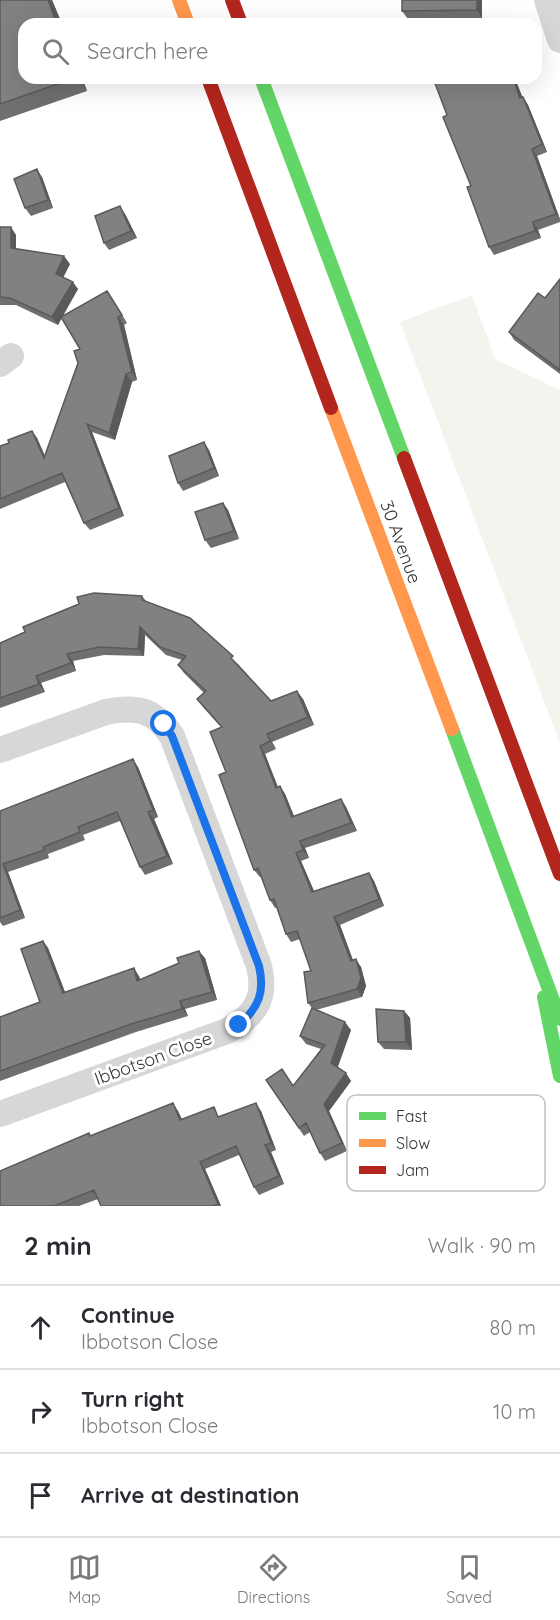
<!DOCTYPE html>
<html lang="en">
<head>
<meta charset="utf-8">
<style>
	:root { --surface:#fff; --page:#f2f2f3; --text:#2b2b33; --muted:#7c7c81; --line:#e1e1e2; --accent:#7a7a7a }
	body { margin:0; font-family:Quicksand,sans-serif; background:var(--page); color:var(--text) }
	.stop { position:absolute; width:18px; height:18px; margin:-14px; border:4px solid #1a73e8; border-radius:50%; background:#fff }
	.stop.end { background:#1a73e8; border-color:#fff; box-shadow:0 2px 6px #0008 }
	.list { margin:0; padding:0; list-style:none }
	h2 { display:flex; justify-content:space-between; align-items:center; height:78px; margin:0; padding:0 24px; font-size:26px }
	h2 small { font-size:20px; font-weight:400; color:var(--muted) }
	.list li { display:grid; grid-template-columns:39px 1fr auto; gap:18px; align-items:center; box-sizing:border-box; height:84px; padding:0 24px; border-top:2px solid var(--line) }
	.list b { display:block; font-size:22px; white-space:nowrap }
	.list p { margin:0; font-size:20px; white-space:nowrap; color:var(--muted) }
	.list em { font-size:20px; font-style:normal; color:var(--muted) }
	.icon { flex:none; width:33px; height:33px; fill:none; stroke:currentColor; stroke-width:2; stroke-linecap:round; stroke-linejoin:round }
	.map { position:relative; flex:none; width:560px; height:1206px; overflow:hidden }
	.search { position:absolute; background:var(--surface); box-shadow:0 6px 24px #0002; left:18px; right:18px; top:18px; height:66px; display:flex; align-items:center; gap:15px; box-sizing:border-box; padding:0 21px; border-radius:18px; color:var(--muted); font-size:22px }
	.sheet { height:330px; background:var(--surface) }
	nav { display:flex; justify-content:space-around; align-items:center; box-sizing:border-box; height:84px; border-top:2px solid var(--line); background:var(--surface); font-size:16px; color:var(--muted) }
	nav a { display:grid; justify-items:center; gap:3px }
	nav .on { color:var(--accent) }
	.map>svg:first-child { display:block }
</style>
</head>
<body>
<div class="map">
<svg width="560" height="1206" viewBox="0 0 560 1206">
	<rect width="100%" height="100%" fill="#fff"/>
	<!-- park -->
	<path fill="#f1f5ed" d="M 472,295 L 495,359 L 560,390 L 560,743 L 400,322 Z"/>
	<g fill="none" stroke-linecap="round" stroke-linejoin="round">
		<!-- street -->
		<path stroke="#d7d7d7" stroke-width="26" d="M 547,0 L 560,40
			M 0,364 L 11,356
			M 0,750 L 106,712 C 136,706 154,709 172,736 L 259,966 C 267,998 255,1016 227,1031 L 0,1114"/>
		<!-- fast -->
		<path stroke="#63d668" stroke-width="14" d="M 261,78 L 404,458
			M 452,729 L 560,1019
			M 544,997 L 560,1076"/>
		<!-- slow -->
		<path stroke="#ff974d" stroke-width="14" d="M 179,0 L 188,24
			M 331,408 L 452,729"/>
		<!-- jam -->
		<path stroke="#b3261e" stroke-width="14" d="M 232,0 L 241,24
			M 208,78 L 331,408
			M 404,458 L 560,874"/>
	</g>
	<!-- wall -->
	<path fill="#6f6f6f" d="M 0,0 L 52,0 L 62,24 L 24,24 L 24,78 L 82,78 L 87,91 L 0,121 Z
		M 402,0 L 482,0 L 482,18 L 408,19 L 402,11 Z
		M 523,97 L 528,105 L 547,152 L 537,156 L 560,219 L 560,222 L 538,230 L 541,238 L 494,255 L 489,247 L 471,186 L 447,115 Z
		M 42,177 L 53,208 L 31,216 L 25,208 Z
		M 125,214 L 137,238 L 109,250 L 104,243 Z
		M 0,227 L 16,235 L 16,249 L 70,264 L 63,277 L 78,289 L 62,316 L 112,298 L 127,323 L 124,325 L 137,380 L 132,382 L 115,440 L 92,432 L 124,516 L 90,530 L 84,523 L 65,482 L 0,509 L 0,446 L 9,443 L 32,431 L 37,438 L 45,456 L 78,363 L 80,349 L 61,318 L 58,325 L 16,305 L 0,305 Z
		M 560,279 L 560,374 L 514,340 L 509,332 L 545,298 Z
		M 209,450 L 219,476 L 183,491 L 178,483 Z
		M 223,503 L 228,510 L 239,539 L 211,548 L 205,540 Z
		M 142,596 L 146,601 L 238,664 L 271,701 L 303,699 L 314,725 L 272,742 L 276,749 L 265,754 L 278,787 L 280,786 L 285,794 L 294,816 L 341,799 L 346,807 L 357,831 L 305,848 L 309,858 L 301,861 L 314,892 L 369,873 L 374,881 L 384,906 L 340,925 L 353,960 L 361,967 L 366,986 L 362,997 L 316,1010 L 351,1030 L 338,1067 L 351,1081 L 329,1111 L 347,1151 L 325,1161 L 320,1153 L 310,1132 L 304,1136 L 266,1080 L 293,1086 L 321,1049 L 306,1044 L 300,1036 L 312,1008 L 308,1003 L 311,971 L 300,939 L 291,942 L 286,934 L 277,907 L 275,908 L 270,900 L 261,877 L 260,877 L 254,870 L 226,772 L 221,727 L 203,707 L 197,699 L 204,693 L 184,673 L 178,665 L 182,660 L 166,655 L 145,635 L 144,656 L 104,655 L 73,661 L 76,671 L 41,683 L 45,692 L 0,708 L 0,643 Z
		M 138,767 L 158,817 L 154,819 L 173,864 L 145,875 L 140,867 L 120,821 L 83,835 L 85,840 L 48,854 L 49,858 L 8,872 L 25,918 L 3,926 L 0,922 L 0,811 Z
		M 43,941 L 48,948 L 65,992 L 139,976 L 140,979 L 205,958 L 217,1000 L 185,1009 L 188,1016 L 136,1032 L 0,1081 L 0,1017 L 40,1002 Z
		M 404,1011 L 410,1018 L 412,1050 L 384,1049 L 378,1042 Z
		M 178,1111 L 182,1119 L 220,1116 L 261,1111 L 276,1150 L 271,1152 L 284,1184 L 259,1195 L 254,1187 L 239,1155 L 205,1169 L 221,1206 L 101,1206 L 98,1199 L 79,1206 L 0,1206 L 89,1133 L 91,1136 Z"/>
	<!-- shaded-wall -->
	<path fill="#5a5a5a" d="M 48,0 L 52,0 L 62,24 L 57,24 Z
		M 477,0 L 482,0 L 482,18 L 477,10 Z
		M 78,78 L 82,78 L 87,91 Z
		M 513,78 L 515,78 L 526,106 L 520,98 Z
		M 523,97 L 528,105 L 547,152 L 542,144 Z
		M 532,149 L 537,156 L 560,220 L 556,214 Z
		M 37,169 L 42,177 L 53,208 L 48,200 Z
		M 120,206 L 125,214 L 137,238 L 131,231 Z
		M 533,222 L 538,230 L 541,238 L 535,231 Z
		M 11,227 L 16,235 L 16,256 L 11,248 Z
		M 64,256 L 70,264 L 61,282 L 56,274 Z
		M 73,282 L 78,289 L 58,325 L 52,317 Z
		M 118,317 L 124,325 L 137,380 L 132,372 Z
		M 126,374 L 132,382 L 115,440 L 109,433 Z
		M 87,424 L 92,432 L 124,516 L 119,508 Z
		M 32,431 L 37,438 L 49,466 L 44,458 Z
		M 204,442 L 209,450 L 219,476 L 214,468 Z
		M 223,503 L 228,510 L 239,539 L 234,531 Z
		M 140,627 L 145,635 L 144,656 L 138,649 Z
		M 67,654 L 73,661 L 76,671 L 71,663 Z
		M 36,676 L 41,683 L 45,692 L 39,684 Z
		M 297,691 L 303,699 L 314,725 L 308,717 Z
		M 267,734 L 272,742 L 276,749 L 270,741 Z
		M 260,746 L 265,754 L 281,796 L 276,788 Z
		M 133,759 L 138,767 L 158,817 L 153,810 Z
		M 280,786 L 285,794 L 297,824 L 292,817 Z
		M 341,799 L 346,807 L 357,831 L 351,823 Z
		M 148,812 L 154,819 L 173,864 L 167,856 Z
		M 300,841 L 305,848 L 309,858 L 303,850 Z
		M 296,853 L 301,861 L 318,900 L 312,892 Z
		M 3,864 L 8,872 L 25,918 L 20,910 Z
		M 369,873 L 374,881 L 384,906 L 379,899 Z
		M 334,917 L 340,925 L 356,969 L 351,961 Z
		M 43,941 L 48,948 L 68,1000 L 63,993 Z
		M 199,951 L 205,958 L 217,1000 L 212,992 Z
		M 356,959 L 361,967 L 366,986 L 362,997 L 357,989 Z
		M 134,968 L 139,976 L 143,988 L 137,981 Z
		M 180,1001 L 185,1009 L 188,1016 L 182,1009 Z
		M 404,1011 L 410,1018 L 412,1050 L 406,1042 Z
		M 345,1022 L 351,1030 L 336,1070 L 331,1063 Z
		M 346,1073 L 351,1081 L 329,1111 L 347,1151 L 342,1143 L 324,1104 Z
		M 173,1103 L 178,1111 L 185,1128 L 180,1120 Z
		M 256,1103 L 261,1111 L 276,1150 L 271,1143 Z
		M 265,1145 L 271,1152 L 284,1184 L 279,1176 Z
		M 200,1162 L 205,1169 L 221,1206 L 220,1206 L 218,1204 Z"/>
	<!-- building -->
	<path fill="#818181" stroke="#5a5a5a" stroke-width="1.5" d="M 0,0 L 48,0 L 57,24 L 24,24 L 24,78 L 75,78 L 0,104 Z
		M 402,0 L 477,0 L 477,10 L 402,11 Z
		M 477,20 L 477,24 L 467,24 Z
		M 433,78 L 513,78 L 520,98 L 523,97 L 542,144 L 532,149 L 556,214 L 533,222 L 535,231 L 489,247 L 467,187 L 471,186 L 443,117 L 447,115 Z
		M 37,169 L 48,200 L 25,208 L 14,179 Z
		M 120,206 L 131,231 L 104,243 L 95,216 Z
		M 0,227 L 11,227 L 11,248 L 64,256 L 56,274 L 73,282 L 52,317 L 10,298 L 0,297 Z
		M 560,279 L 560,370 L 509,332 L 538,293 L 545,298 Z
		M 107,291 L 122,315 L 118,317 L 132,372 L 126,374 L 109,433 L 87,424 L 119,508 L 84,523 L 62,473 L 0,499 L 0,446 L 9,443 L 8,440 L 32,431 L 44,458 L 78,363 L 74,351 L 80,349 L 61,317 Z
		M 204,442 L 214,468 L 178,483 L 169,456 Z
		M 223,503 L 234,531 L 205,540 L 195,512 Z
		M 94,593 L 142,596 L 142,600 L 190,618 L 233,656 L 231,658 L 271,701 L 297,691 L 308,717 L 267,734 L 270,741 L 260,746 L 276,788 L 280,786 L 292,817 L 341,799 L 351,823 L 300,841 L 303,850 L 296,853 L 312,892 L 369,873 L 379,899 L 334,917 L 351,961 L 356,959 L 361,978 L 357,989 L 308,1003 L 304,972 L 311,971 L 297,931 L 286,934 L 274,899 L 270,900 L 258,868 L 254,870 L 219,775 L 226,772 L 210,732 L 222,727 L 197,699 L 206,691 L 178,665 L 186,656 L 160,647 L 140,627 L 138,649 L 99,647 L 67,654 L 71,663 L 36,676 L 39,684 L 0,698 L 0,643 L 25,632 L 23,627 L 79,604 L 77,597 Z
		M 133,759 L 153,810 L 148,812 L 167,856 L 140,867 L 117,812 L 78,827 L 80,832 L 43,847 L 44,850 L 3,864 L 20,910 L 0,918 L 0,811 Z
		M 43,941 L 63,993 L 134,968 L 137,981 L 179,963 L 177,958 L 199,951 L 212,992 L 180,1001 L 182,1009 L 131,1024 L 0,1071 L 0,1017 L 40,1002 L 21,949 Z
		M 312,1008 L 345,1022 L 331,1063 L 346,1073 L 324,1104 L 342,1143 L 320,1153 L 306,1123 L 299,1128 L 266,1080 L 282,1069 L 293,1086 L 325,1045 L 300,1036 Z
		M 376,1009 L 404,1011 L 406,1042 L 378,1042 Z
		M 173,1103 L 180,1120 L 214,1107 L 218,1117 L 256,1103 L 271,1143 L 265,1145 L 279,1176 L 254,1187 L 236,1146 L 200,1162 L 218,1204 L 213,1206 L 101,1206 L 94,1190 L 54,1206 L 0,1206 L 0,1171 L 89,1133 L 90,1136 Z"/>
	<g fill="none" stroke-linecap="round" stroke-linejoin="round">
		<!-- route -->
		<path stroke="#1a73e8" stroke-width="8" d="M 164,724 L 172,736 L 259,966 C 265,992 259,1007 239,1025"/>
	</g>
	<g text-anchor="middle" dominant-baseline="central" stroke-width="6" stroke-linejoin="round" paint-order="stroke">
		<!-- street labels -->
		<g font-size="18" fill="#333" stroke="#fff">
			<text transform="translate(401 542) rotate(70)">30 Avenue</text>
			<text transform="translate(153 1058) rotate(-20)">Ibbotson Close</text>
		</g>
	</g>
	<!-- legend -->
	<rect x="347" y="1095" width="198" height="96" rx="9" fill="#fff" stroke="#c2c2c2" stroke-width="1.5"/>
	<rect x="359" y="1112" width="27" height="8" fill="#63d668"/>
	<rect x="359" y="1139" width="27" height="8" fill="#ff974d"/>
	<rect x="359" y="1166" width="27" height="8" fill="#b3261e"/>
	<g font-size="16" fill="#333">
		<text x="396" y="1122">Fast</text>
		<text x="396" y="1149">Slow</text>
		<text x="396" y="1176">Jam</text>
	</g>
</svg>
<div class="stop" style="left:164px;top:724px"></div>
<div class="stop end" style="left:239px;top:1025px"></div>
<div class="search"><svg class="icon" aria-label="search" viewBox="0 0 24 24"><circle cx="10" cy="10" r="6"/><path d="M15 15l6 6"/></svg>Search here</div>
</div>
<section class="sheet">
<h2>2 min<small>Walk · 90 m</small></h2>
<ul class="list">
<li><svg class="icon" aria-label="ahead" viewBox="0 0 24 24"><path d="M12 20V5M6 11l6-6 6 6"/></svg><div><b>Continue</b><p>Ibbotson Close</p></div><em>80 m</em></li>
<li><svg class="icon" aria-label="right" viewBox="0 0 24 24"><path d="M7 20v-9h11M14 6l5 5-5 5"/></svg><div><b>Turn right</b><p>Ibbotson Close</p></div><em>10 m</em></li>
<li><svg class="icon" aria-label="arrive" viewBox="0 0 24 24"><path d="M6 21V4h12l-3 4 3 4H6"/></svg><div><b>Arrive at destination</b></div></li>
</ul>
</section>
<nav>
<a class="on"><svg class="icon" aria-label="map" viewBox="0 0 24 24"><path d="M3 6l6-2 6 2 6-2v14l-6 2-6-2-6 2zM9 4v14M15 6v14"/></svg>Map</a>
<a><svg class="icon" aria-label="directions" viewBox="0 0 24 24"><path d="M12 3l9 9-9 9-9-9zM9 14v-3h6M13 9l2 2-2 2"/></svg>Directions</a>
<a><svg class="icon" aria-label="saved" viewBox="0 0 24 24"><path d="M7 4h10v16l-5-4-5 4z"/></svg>Saved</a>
</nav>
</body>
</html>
